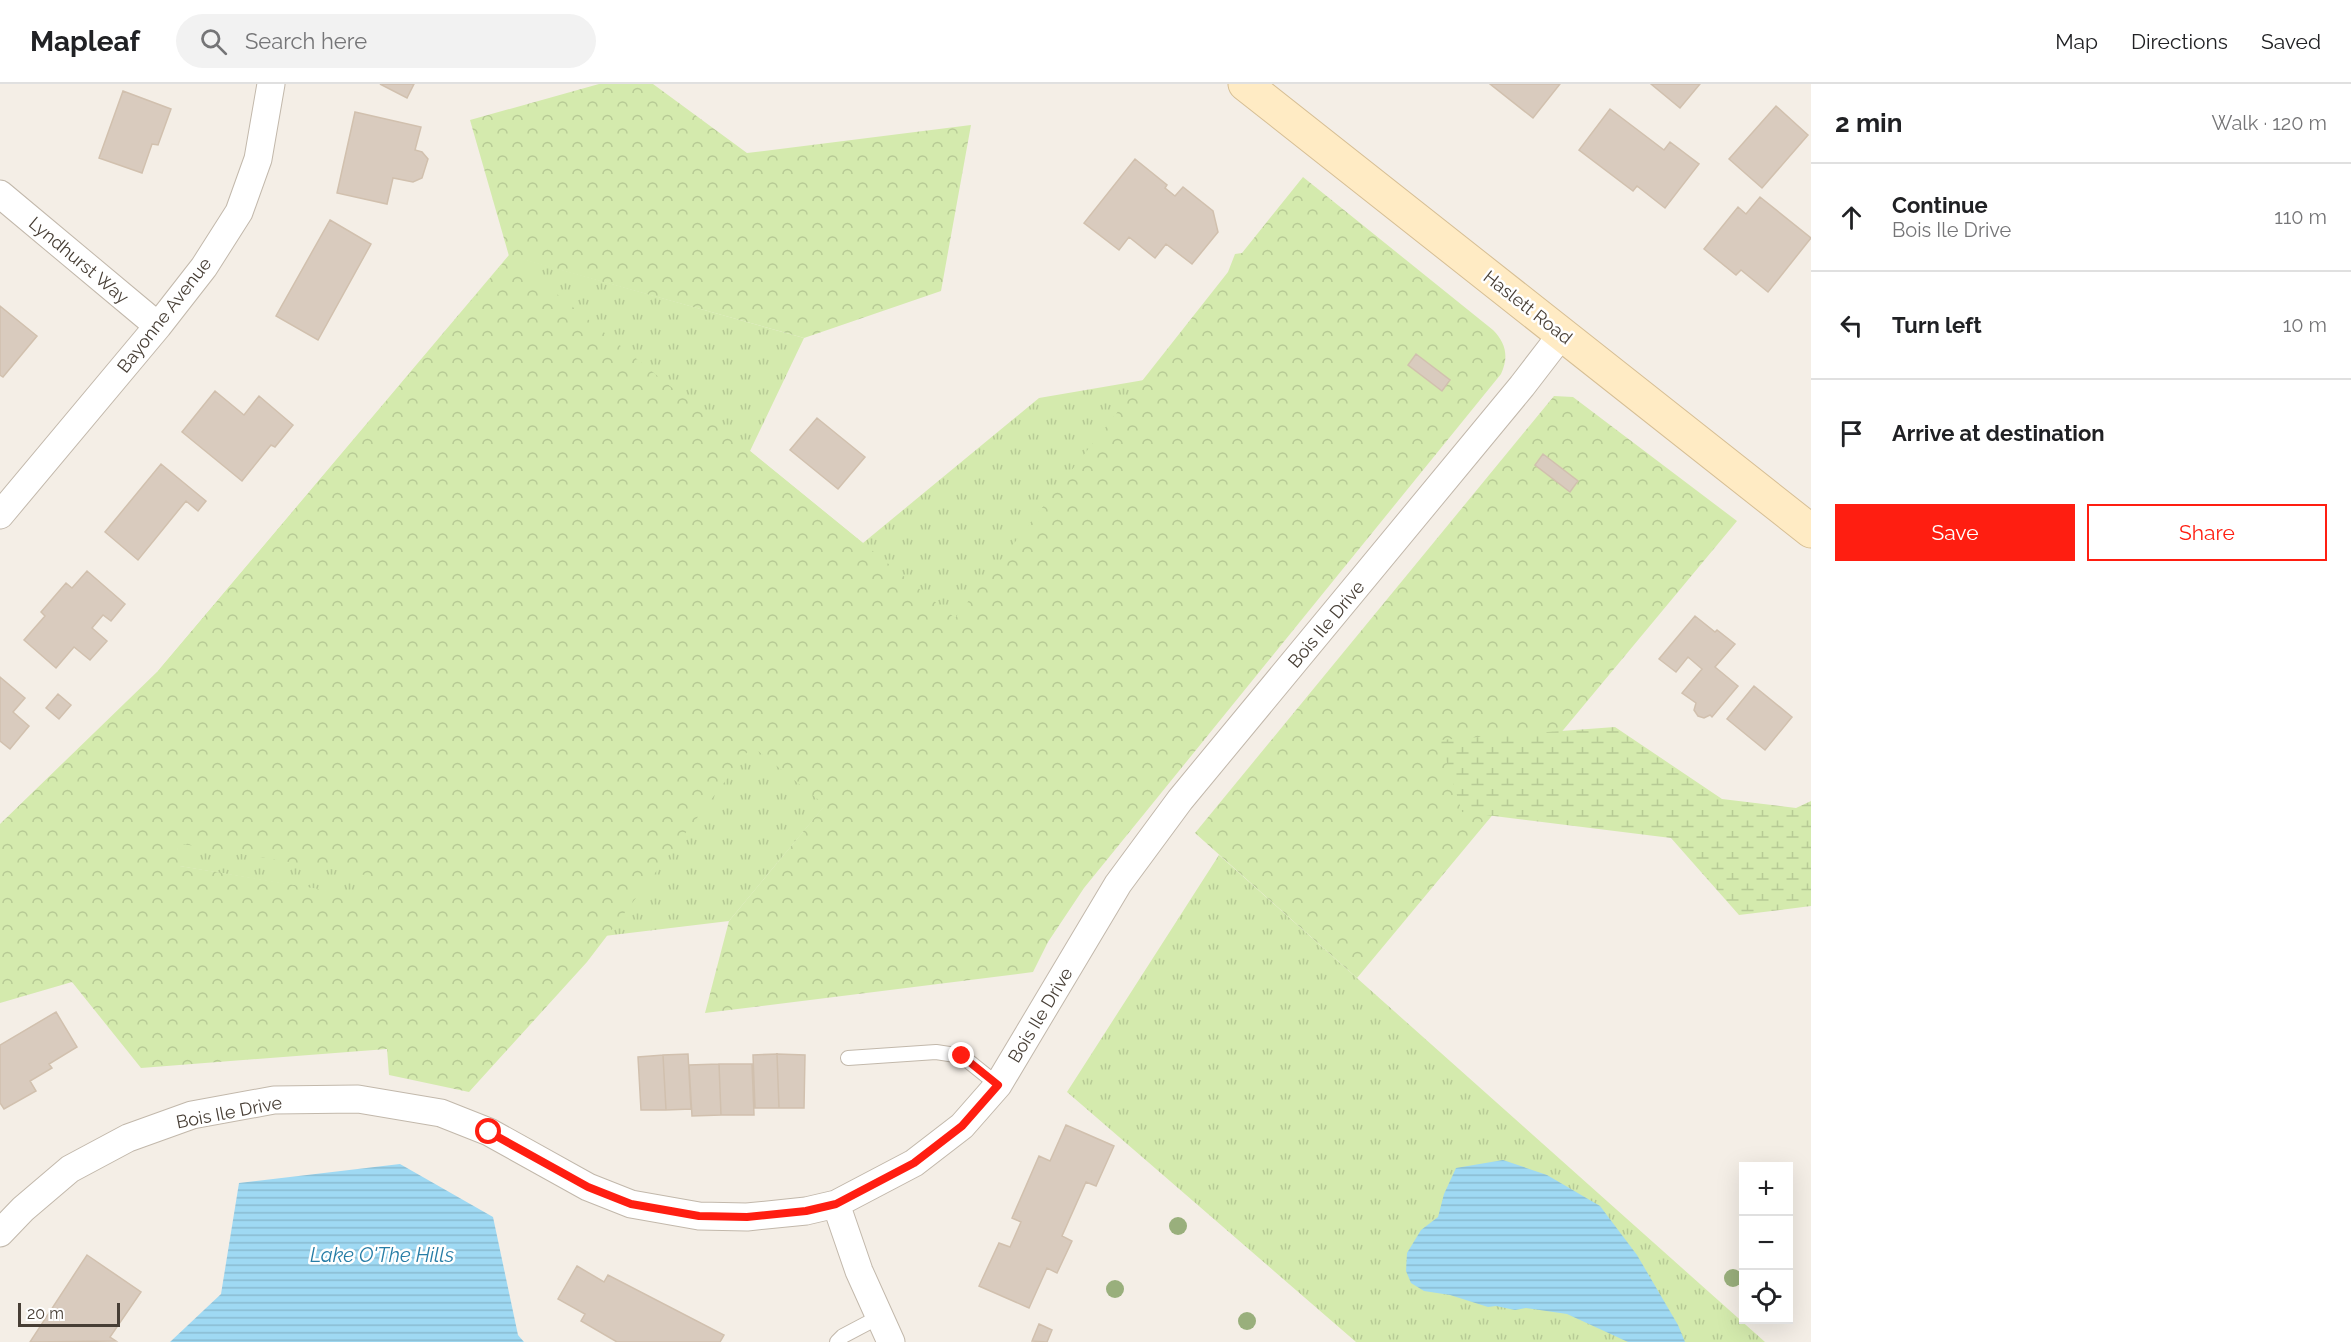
<!DOCTYPE html>
<html lang="en">
<head>
<meta charset="utf-8">
<style>
	:root { --surface:#fff; --page:#f2f2f2; --text:#202124; --muted:#757577; --line:#e0e0e0; --accent:#ff1e11 }
	body { margin:0; font-family:Raleway,sans-serif; background:var(--page); color:var(--text) }
	.controls { position:absolute; right:18px; bottom:18px; display:grid; overflow:hidden; border-radius:0px; box-shadow:0 6px 24px #0002 }
	.controls button { width:54px; height:54px; display:grid; place-items:center; padding:0; border:0; border-bottom:2px solid var(--line); background:var(--surface); color:var(--text); font:30px sans-serif }
	.scale { position:absolute; left:18px; bottom:15px; width:102px; box-sizing:border-box; padding-left:6px; border:3px solid #473e35; border-top:0; font-size:16px; line-height:21px; white-space:nowrap; color:#473e35; -webkit-text-stroke:4px #fff; paint-order:stroke }
	.stop { position:absolute; width:18px; height:18px; margin:-14px; border:4px solid #ff1e11; border-radius:50%; background:#fff }
	.stop.end { background:#ff1e11; border-color:#fff; box-shadow:0 2px 6px #0008 }
	.list { margin:0; padding:0; list-style:none }
	h2 { display:flex; justify-content:space-between; align-items:center; height:78px; margin:0; padding:0 24px; font-size:26px }
	h2 small { font-size:20px; font-weight:400; color:var(--muted) }
	.list li { display:grid; grid-template-columns:39px 1fr auto; gap:18px; align-items:center; box-sizing:border-box; height:108px; padding:0 24px; border-top:2px solid var(--line) }
	.list b { display:block; font-size:22px; white-space:nowrap }
	.list p { margin:0; font-size:20px; white-space:nowrap; color:var(--muted) }
	.list em { font-size:20px; font-style:normal; color:var(--muted) }
	.actions { display:flex; gap:12px; padding:18px 24px }
	.actions a { flex:1; padding:14px 0; border:2px solid var(--accent); border-radius:0px; text-align:center; font-size:21px; color:var(--accent) }
	.actions .main { background:var(--accent); color:#fff }
	.icon { flex:none; width:33px; height:33px; fill:none; stroke:currentColor; stroke-width:2; stroke-linecap:round; stroke-linejoin:round }
	.map { position:relative; flex:none; width:1811px; height:1258px; overflow:hidden }
	header { display:flex; align-items:center; gap:36px; box-sizing:border-box; height:84px; padding:0 30px; background:var(--surface); border-bottom:2px solid var(--line) }
	header strong { font-size:28px }
	nav { display:flex; gap:33px; margin-inline-start:auto; font-size:21px }
	.search { width:420px; height:54px; background:var(--page); display:flex; align-items:center; gap:15px; box-sizing:border-box; padding:0 21px; border-radius:33px; color:var(--muted); font-size:22px }
	main { display:flex }
	aside { flex:1; background:var(--surface) }
	.map>svg:first-child { display:block }
</style>
</head>
<body>
<header>
<strong>Mapleaf</strong>
<div class="search"><svg class="icon" aria-label="search" viewBox="0 0 24 24"><circle cx="10" cy="10" r="6"/><path d="M15 15l6 6"/></svg>Search here</div>
<nav><a>Map</a><a>Directions</a><a>Saved</a></nav>
</header>
<main>
<div class="map">
<svg width="1811" height="1258" viewBox="0 0 1811 1258">
	<defs>
		<pattern id="grass-tufts" width="24" height="20" patternUnits="userSpaceOnUse" patternTransform="scale(1.5)"><rect width="24" height="20" fill="#d4eaad"/><path d="M3 7l-1-3M5 7V3M7 7l1-3M15 17l-1-3M17 17v-4M19 17l1-3" fill="none" stroke="#b7ca95"/></pattern>
		<pattern id="forest-crowns" width="20" height="18" patternUnits="userSpaceOnUse" patternTransform="scale(1.5)"><rect width="20" height="18" fill="#d4eaad"/><path d="M2 6a3 3 0 1 1 6 0M12 15a3 3 0 1 1 6 0" fill="none" stroke="#b7ca95"/></pattern>
		<pattern id="wetland-marsh" width="20" height="14" patternUnits="userSpaceOnUse" patternTransform="scale(1.5)"><rect width="20" height="14" fill="#d4eaad"/><path d="M1 5h8M5 5V1M11 12h8M15 12V8" fill="none" stroke="#b7ca95"/></pattern>
		<pattern id="water-rules" width="6" height="5" patternUnits="userSpaceOnUse" patternTransform="scale(1.5)"><rect width="6" height="5" fill="#9fd9f3"/><path d="M0 2.5h6" fill="none" stroke="#8abbd1"/></pattern>
	</defs>
	<rect width="100%" height="100%" fill="#f4eee6"/>
	<!-- grass -->
	<path fill="url(#grass-tufts)" d="M 509,171 L 804,254 L 750,367 L 863,459 L 1039,314 L 1185,289 L 729,837 L 596,853 L 179,782 L 158,587 Z
		M 1219,771 L 1765,1258 L 1356,1258 L 1067,1008 Z"/>
	<!-- forest -->
	<path fill="url(#forest-crowns)" fill-rule="evenodd" d="M 599,0 L 653,0 L 747,69 L 971,41 L 941,207 L 804,254 L 510,172 L 955,534 L 1228,188 L 1235,170 L 1242,169 L 1303,93 L 1493,246 C 1506,259 1509,273 1501,290 L 1084,804 L 1048,858 L 1033,888 L 705,929 L 729,837 L 825,721 L 752,662 L 587,878 L 469,1008 L 389,991 L 387,965 L 141,984 L 72,898 L 0,919 L 0,740 L 158,587 L 509,172 L 470,36 ZM 177,759 L 377,793 L 379,815 L 180,782 Z
		M 1554,312 L 1573,313 L 1737,437 L 1357,894 L 1195,749 Z"/>
	<!-- wetland -->
	<path fill="url(#wetland-marsh)" d="M 1615,643 L 1722,715 L 1796,724 L 1811,717 L 1811,822 L 1739,831 L 1671,754 L 1462,728 L 1440,656 Z"/>
	<!-- water -->
	<path fill="url(#water-rules)" d="M 1503,1076 L 1547,1091 L 1600,1122 L 1637,1171 L 1678,1241 L 1685,1258 L 1628,1258 L 1567,1230 L 1526,1224 L 1515,1226 L 1496,1222 L 1488,1223 L 1450,1211 L 1424,1207 L 1411,1199 L 1406,1187 L 1407,1169 L 1421,1146 L 1438,1133 L 1444,1110 L 1456,1084 Z
		M 400,1080 L 493,1133 L 518,1251 L 524,1258 L 170,1258 L 221,1210 L 239,1099 Z"/>
	<!-- building -->
	<path fill="#d9cbbe" stroke="#d1c0ae" stroke-width="1.5" d="M 380,0 L 414,0 L 407,14 Z
		M 1490,0 L 1560,0 L 1533,34 Z
		M 1651,0 L 1700,0 L 1680,24 Z
		M 123,7 L 171,25 L 158,61 L 152,60 L 142,89 L 99,74 Z
		M 1776,22 L 1808,51 L 1762,104 L 1729,75 Z
		M 1610,25 L 1664,66 L 1670,58 L 1699,80 L 1665,124 L 1637,102 L 1633,107 L 1579,66 Z
		M 355,28 L 421,43 L 415,66 L 422,68 L 428,75 L 422,94 L 413,98 L 393,94 L 387,120 L 337,109 Z
		M 1135,75 L 1167,101 L 1165,104 L 1175,112 L 1183,103 L 1213,127 L 1218,148 L 1192,180 L 1166,160 L 1155,174 L 1129,153 L 1119,166 L 1084,139 Z
		M 1760,113 L 1811,154 L 1768,208 L 1741,186 L 1736,191 L 1704,165 L 1738,123 L 1746,130 Z
		M 330,136 L 371,160 L 318,256 L 276,232 Z
		M 0,222 L 37,252 L 3,293 L 0,291 Z
		M 1416,270 L 1450,296 L 1442,307 L 1408,281 Z
		M 215,307 L 244,331 L 259,312 L 293,341 L 275,363 L 271,361 L 242,397 L 182,348 Z
		M 817,334 L 865,373 L 838,405 L 790,366 Z
		M 1543,370 L 1578,397 L 1570,408 L 1535,381 Z
		M 161,380 L 206,417 L 198,427 L 186,417 L 138,476 L 105,448 Z
		M 87,487 L 125,520 L 111,537 L 103,531 L 92,544 L 107,557 L 90,576 L 74,563 L 56,584 L 24,556 L 45,532 L 41,528 L 66,499 L 72,504 Z
		M 1695,532 L 1715,548 L 1717,546 L 1735,560 L 1715,583 L 1738,602 L 1712,633 L 1710,631 L 1704,634 L 1698,632 L 1694,626 L 1696,619 L 1682,609 L 1702,585 L 1688,573 L 1676,588 L 1659,575 Z
		M 0,593 L 25,614 L 13,628 L 29,642 L 10,665 L 0,657 Z
		M 1754,602 L 1792,633 L 1765,666 L 1727,635 Z
		M 58,610 L 71,621 L 59,635 L 46,624 Z
		M 56,928 L 77,963 L 49,980 L 52,984 L 30,997 L 36,1007 L 4,1025 L 0,1019 L 0,961 Z
		M 688,970 L 691,1025 L 666,1026 L 663,971 Z
		M 777,970 L 779,1024 L 755,1024 L 753,971 Z
		M 777,970 L 805,971 L 804,1024 L 779,1024 Z
		M 663,971 L 666,1026 L 641,1026 L 638,973 Z
		M 719,980 L 721,1031 L 692,1032 L 689,981 Z
		M 719,980 L 752,980 L 754,1031 L 721,1031 Z
		M 1066,1041 L 1114,1062 L 1096,1102 L 1086,1098 L 1062,1152 L 1072,1157 L 1057,1189 L 1047,1184 L 1029,1224 L 979,1202 L 999,1159 L 1010,1163 L 1021,1138 L 1012,1134 L 1039,1072 L 1050,1077 Z
		M 87,1171 L 141,1208 L 110,1253 L 116,1257 L 30,1258 Z
		M 577,1182 L 604,1198 L 608,1191 L 724,1251 L 720,1258 L 617,1258 L 581,1237 L 585,1230 L 558,1215 Z
		M 1039,1240 L 1052,1246 L 1047,1258 L 1032,1257 Z"/>
	<g fill="none" stroke-linecap="round" stroke-linejoin="round">
		<defs>
			<path id="lane" d="M 848,974 L 936,968 L 962,972 L 998,1001
				M 837,1258 L 843,1252 L 879,1233"/>
			<path id="street" d="M 0,110 L 158,242
				M 0,431 L 158,242 L 204,183 L 239,128 L 258,75 L 271,0
				M 836,1120 L 859,1187 L 891,1258
				M 0,1149 L 23,1125 L 70,1085 L 128,1054 L 192,1031 L 274,1016 L 358,1015 L 441,1029 L 489,1048 L 588,1103 L 631,1120 L 699,1132 L 747,1133 L 806,1127 L 836,1120 L 914,1079 L 962,1042 L 998,1001 L 1118,800 L 1180,716 L 1522,302 L 1562,250"/>
			<path id="secondary" d="M 1245,0 L 1811,447"/>
		</defs>
		<!-- lane casing -->
		<use href="#lane" stroke="#c2b8ab" stroke-width="16"/>
		<!-- street casing -->
		<use href="#street" stroke="#c2b8ab" stroke-width="29"/>
		<!-- secondary casing -->
		<use href="#secondary" stroke="#d6be94" stroke-width="35"/>
		<!-- lane -->
		<use href="#lane" stroke="#fff" stroke-width="14"/>
		<!-- street -->
		<use href="#street" stroke="#fff" stroke-width="27"/>
		<!-- secondary -->
		<use href="#secondary" stroke="#ffebc4" stroke-width="33"/>
	</g>
	<!-- trees -->
	<g fill="#99af7c">
		<circle cx="1178" cy="1142" r="9"/>
		<circle cx="1733" cy="1194" r="9"/>
		<circle cx="1115" cy="1205" r="9"/>
		<circle cx="1247" cy="1237" r="9"/>
	</g>
	<g fill="none" stroke-linecap="round" stroke-linejoin="round">
		<!-- route -->
		<path stroke="#ff1e11" stroke-width="8" d="M 489,1048 L 588,1103 L 631,1120 L 699,1132 L 747,1133 L 806,1127 L 836,1120 L 914,1079 L 962,1042 L 998,1001 L 962,972"/>
	</g>
	<g text-anchor="middle" dominant-baseline="central" stroke-width="5" stroke-linejoin="round" paint-order="stroke">
		<!-- street labels -->
		<g font-size="18" fill="#473e35" stroke="#fff">
			<text transform="translate(79 176) rotate(40)">Lyndhurst Way</text>
			<text transform="translate(1528 223) rotate(38)">Haslett Road</text>
			<text transform="translate(164 231) rotate(-52)">Bayonne Avenue</text>
			<text transform="translate(1326 540) rotate(-50)">Bois Ile Drive</text>
			<text transform="translate(1040 931) rotate(-59)">Bois Ile Drive</text>
			<text transform="translate(229 1028) rotate(-11)">Bois Ile Drive</text>
		</g>
		<!-- water labels -->
		<g font-size="20" font-style="italic" fill="#277da6" stroke="#fff">
			<text x="382" y="1171">Lake O'The Hills</text>
		</g>
	</g>
</svg>
<div class="controls">
<button>+</button>
<button>−</button>
<button><svg class="icon" aria-label="locate" viewBox="0 0 24 24"><circle cx="12" cy="12" r="6"/><path d="M12 2v4M12 18v4M2 12h4M18 12h4"/></svg></button>
</div>
<div class="scale">20 m</div>
<div class="stop" style="left:489px;top:1048px"></div>
<div class="stop end" style="left:962px;top:972px"></div>
</div>
<aside>
<h2>2 min<small>Walk · 120 m</small></h2>
<ul class="list">
<li><svg class="icon" aria-label="ahead" viewBox="0 0 24 24"><path d="M12 20V5M6 11l6-6 6 6"/></svg><div><b>Continue</b><p>Bois Ile Drive</p></div><em>110 m</em></li>
<li><svg class="icon" aria-label="left" viewBox="0 0 24 24"><path d="M17 20v-9H6M10 6l-5 5 5 5"/></svg><div><b>Turn left</b></div><em>10 m</em></li>
<li><svg class="icon" aria-label="arrive" viewBox="0 0 24 24"><path d="M6 21V4h12l-3 4 3 4H6"/></svg><div><b>Arrive at destination</b></div></li>
</ul>
<div class="actions"><a class="main">Save</a><a>Share</a></div>
</aside>
</main>
</body>
</html>
